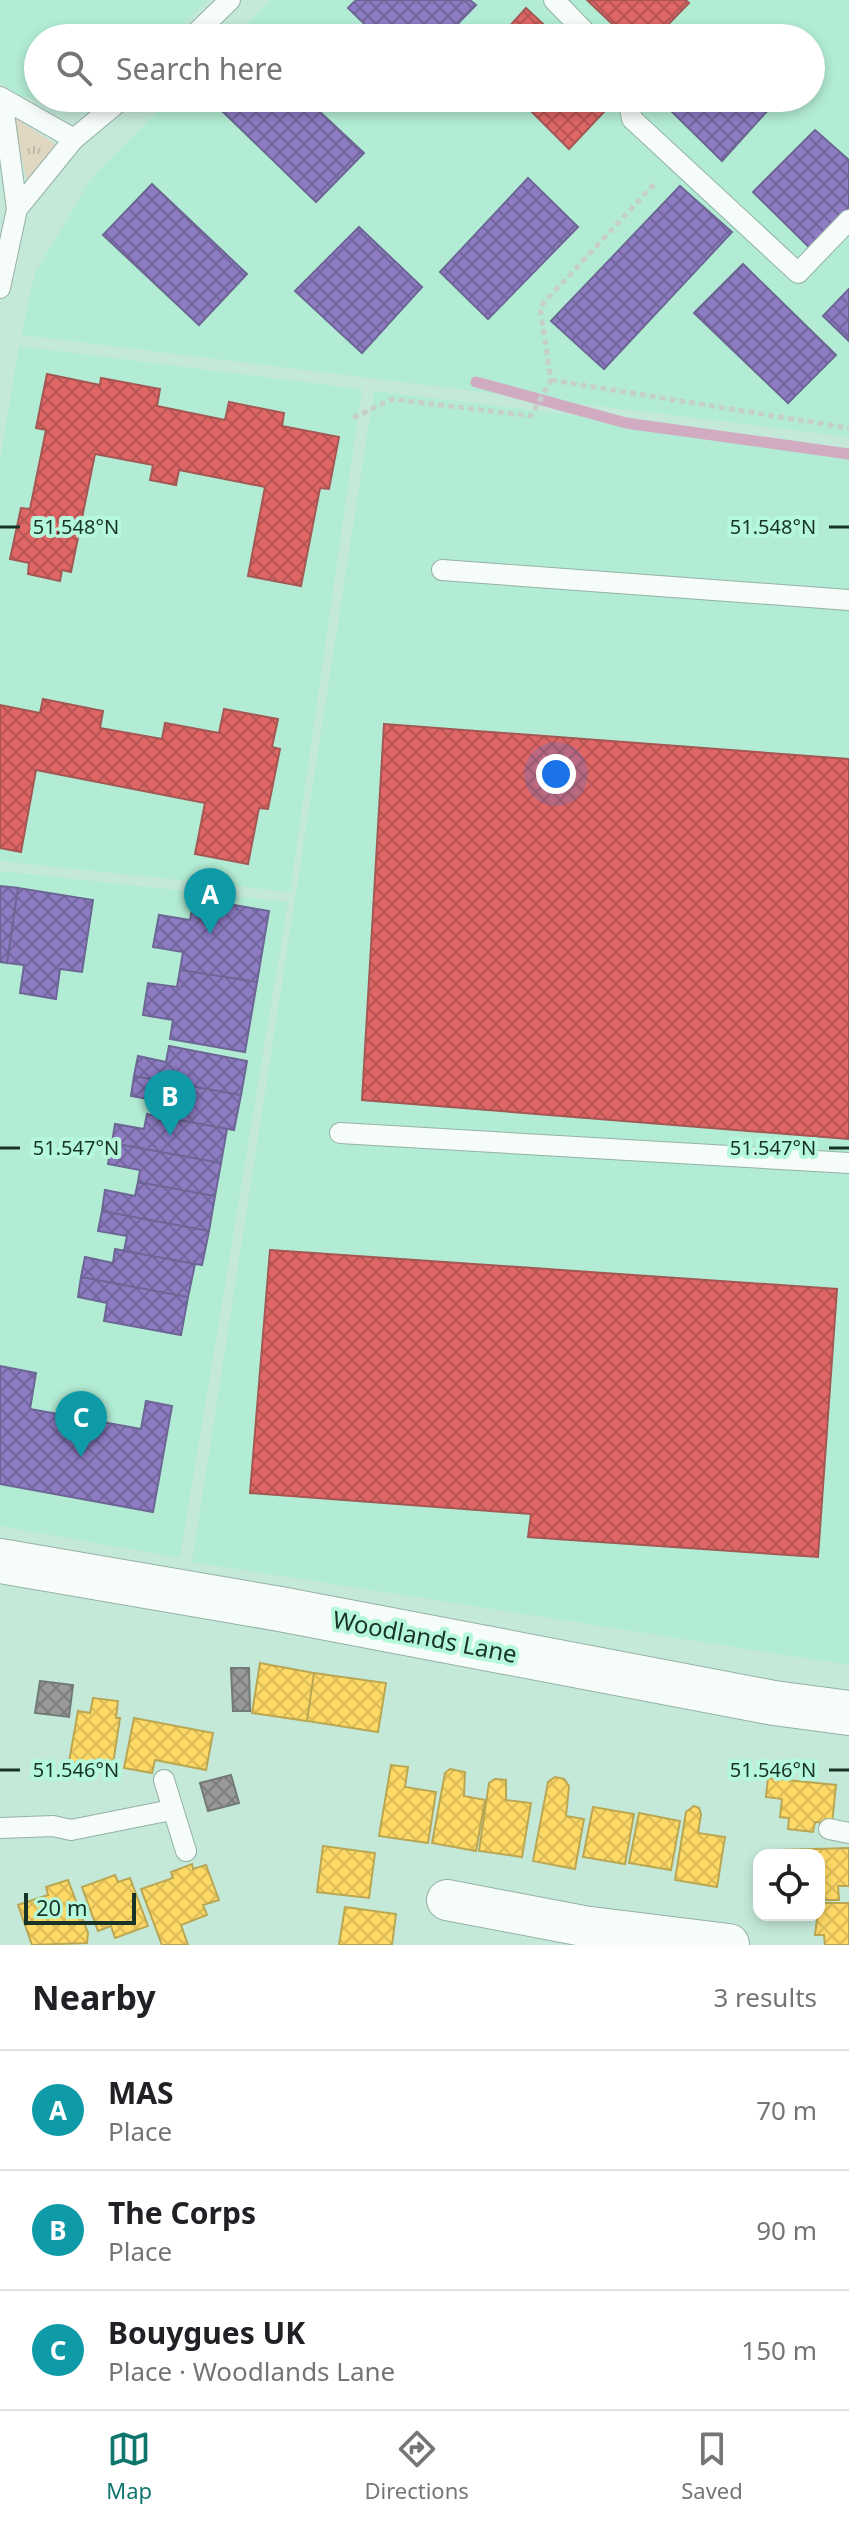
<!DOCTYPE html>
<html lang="en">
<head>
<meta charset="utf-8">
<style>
	:root { --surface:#fff; --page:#f2f2f2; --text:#202124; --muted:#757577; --line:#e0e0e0; --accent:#0f766e }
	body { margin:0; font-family:"Noto Sans",sans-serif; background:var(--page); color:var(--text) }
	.controls { position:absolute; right:24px; bottom:24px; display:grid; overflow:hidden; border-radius:16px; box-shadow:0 4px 12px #0003 }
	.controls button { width:72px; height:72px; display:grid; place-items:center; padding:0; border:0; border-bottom:2px solid var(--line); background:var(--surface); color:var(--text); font:40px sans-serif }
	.scale { position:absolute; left:24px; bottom:20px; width:112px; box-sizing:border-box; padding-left:8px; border:4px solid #183328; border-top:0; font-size:22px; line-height:28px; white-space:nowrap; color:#183328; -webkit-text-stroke:6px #b5f8db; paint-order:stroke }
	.you { position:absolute; left:556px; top:774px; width:28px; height:28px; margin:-20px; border:6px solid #fff; border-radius:50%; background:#1a73e8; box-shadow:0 0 0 12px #1a73e833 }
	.badge { display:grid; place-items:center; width:52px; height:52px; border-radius:50%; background:var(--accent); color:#fff; font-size:26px; font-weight:700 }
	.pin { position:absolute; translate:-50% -66px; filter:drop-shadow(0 2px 4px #0008) }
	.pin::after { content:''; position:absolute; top:42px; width:28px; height:24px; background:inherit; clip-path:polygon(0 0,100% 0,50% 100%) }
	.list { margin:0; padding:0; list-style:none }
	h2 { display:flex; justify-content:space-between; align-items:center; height:104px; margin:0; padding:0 32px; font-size:34px }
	h2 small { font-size:26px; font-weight:400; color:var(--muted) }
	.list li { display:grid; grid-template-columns:52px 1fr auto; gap:24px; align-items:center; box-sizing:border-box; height:120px; padding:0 32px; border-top:2px solid var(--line) }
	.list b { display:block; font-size:30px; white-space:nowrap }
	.list p { margin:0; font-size:26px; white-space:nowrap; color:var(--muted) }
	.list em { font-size:26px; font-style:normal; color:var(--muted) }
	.icon { flex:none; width:44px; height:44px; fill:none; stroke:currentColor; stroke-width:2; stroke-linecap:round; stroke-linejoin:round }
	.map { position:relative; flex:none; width:849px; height:1945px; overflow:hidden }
	.search { position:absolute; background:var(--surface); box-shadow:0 4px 12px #0003; left:24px; right:24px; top:24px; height:88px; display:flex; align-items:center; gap:20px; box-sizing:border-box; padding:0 28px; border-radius:44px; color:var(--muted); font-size:30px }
	.sheet { height:464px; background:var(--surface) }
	nav { display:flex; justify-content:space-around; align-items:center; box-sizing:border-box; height:112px; border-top:2px solid var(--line); background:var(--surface); font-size:22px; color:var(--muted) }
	nav a { display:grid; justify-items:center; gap:4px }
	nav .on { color:var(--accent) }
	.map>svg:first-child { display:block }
</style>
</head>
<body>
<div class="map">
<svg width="849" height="1945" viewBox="0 0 849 1945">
	<defs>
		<pattern id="grass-tufts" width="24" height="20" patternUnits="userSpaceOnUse" patternTransform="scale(2)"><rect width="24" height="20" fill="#e0d7c3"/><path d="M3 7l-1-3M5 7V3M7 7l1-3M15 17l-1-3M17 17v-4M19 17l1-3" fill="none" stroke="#bfb9a8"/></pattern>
		<pattern id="homes-cross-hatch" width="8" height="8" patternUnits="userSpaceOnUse" patternTransform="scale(2)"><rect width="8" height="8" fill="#ffd966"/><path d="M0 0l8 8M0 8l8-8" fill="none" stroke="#dabb58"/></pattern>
		<pattern id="shops-cross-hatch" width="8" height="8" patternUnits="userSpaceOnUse" patternTransform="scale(2)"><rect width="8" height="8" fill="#e06666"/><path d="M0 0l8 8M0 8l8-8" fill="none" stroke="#b55554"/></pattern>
		<pattern id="offices-cross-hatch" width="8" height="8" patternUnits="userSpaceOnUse" patternTransform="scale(2)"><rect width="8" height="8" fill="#8e7cc3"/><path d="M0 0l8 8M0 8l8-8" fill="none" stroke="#73669e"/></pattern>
		<pattern id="industry-cross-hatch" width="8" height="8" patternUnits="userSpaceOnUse" patternTransform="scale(2)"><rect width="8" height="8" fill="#999"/><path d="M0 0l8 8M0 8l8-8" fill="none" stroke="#7c7d7d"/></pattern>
	</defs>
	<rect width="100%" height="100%" fill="#c4e9d9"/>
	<!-- built -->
	<path fill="#b2ecd4" d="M 0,0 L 207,0 L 171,38 L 38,38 L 38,98 L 100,98 L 85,110 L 19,96 L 0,82 Z
		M 270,0 L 849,0 L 849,437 L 21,335 L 35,273 L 92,177 L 171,98 L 811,98 L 811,38 L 232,38 Z
		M 19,346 L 362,389 L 290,892 L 0,861 L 0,461 Z
		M 374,391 L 849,449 L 849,1665 L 192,1562 Z
		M 0,871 L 288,902 L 180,1558 L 0,1526 Z"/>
	<!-- grass -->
	<path fill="url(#grass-tufts)" d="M 12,116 L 57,145 L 27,181 Z"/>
	<!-- homes -->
	<path fill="url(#homes-cross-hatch)" stroke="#baa753" stroke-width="2" d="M 260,1663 L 314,1673 L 307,1721 L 252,1713 Z
		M 314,1673 L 386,1683 L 378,1732 L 307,1721 Z
		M 93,1698 L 118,1701 L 116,1718 L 120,1718 L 113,1764 L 69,1762 L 78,1711 L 90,1713 Z
		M 134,1718 L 213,1733 L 206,1770 L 155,1760 L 152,1773 L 124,1768 Z
		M 391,1765 L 408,1767 L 405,1787 L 436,1792 L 428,1843 L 379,1836 Z
		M 450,1769 L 465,1772 L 464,1796 L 485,1800 L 476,1851 L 432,1843 L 445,1773 Z
		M 555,1777 L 564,1779 L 569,1786 L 566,1816 L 584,1819 L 575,1869 L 533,1861 L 548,1782 Z
		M 768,1778 L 836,1785 L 832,1824 L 815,1822 L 813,1832 L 788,1829 L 789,1818 L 780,1817 L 782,1799 L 766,1797 Z
		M 495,1779 L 506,1780 L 506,1800 L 531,1803 L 522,1857 L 479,1851 L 489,1783 Z
		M 694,1806 L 699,1808 L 701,1814 L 698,1833 L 725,1837 L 717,1887 L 675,1880 L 686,1812 Z
		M 593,1807 L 634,1814 L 625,1864 L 583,1857 Z
		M 639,1813 L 680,1821 L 671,1870 L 629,1863 Z
		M 323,1846 L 375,1853 L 369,1898 L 317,1892 Z
		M 849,1848 L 849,1886 L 838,1886 L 839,1900 L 819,1900 L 819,1855 L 780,1855 L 780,1850 Z
		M 192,1864 L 193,1869 L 206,1865 L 219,1900 L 203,1905 L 207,1915 L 181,1925 L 188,1945 L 162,1945 L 141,1889 L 173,1878 L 171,1872 Z
		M 115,1875 L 118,1882 L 130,1878 L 148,1926 L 115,1938 L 111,1926 L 98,1931 L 82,1887 Z
		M 68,1880 L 88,1933 L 87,1943 L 32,1945 L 18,1905 L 48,1895 L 46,1887 Z
		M 819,1903 L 849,1903 L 849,1945 L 825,1945 L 824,1935 L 815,1935 Z
		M 345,1907 L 396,1914 L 392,1945 L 339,1945 Z"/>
	<!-- shops -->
	<path fill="url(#shops-cross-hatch)" stroke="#a45753" stroke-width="2" d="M 587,0 L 686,0 L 689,3 L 655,38 L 627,38 Z
		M 526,8 L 558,38 L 499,38 Z
		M 518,98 L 617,98 L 569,149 Z
		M 47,374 L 100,385 L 101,378 L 160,389 L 157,406 L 225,420 L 229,402 L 284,413 L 282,426 L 339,437 L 329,489 L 320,488 L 301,586 L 248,576 L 265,487 L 179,470 L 176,485 L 150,480 L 153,465 L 95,454 L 71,572 L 62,570 L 60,581 L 28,574 L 29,563 L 10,559 L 21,508 L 30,509 L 46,430 L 36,428 Z
		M 43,699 L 103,711 L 100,728 L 162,739 L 165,723 L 219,733 L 224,709 L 278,719 L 272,747 L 280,749 L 268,809 L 259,808 L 248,864 L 195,854 L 205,803 L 36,770 L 21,852 L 0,848 L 0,705 L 40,713 Z
		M 384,724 L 849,759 L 849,1139 L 362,1100 Z
		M 270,1250 L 837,1289 L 818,1557 L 528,1537 L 531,1514 L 250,1493 Z"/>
	<!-- offices -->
	<path fill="url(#offices-cross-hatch)" stroke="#6b6694" stroke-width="2" d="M 356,0 L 470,0 L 476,5 L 444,38 L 379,38 L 348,8 Z
		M 234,98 L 305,98 L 364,153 L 316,202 L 222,111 Z
		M 658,98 L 779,98 L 722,161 Z
		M 815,130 L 849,160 L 849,216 L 814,252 L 753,192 Z
		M 528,178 L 578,227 L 488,319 L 440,272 Z
		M 152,184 L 247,274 L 199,325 L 103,235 Z
		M 680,186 L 732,232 L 604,369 L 551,321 Z
		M 359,227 L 422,287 L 362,353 L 295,291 Z
		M 743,264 L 836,355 L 788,403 L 694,313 Z
		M 849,289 L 849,341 L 823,316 Z
		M 0,886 L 18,888 L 7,963 L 0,962 Z
		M 18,888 L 93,900 L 82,972 L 60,969 L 56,999 L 20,993 L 24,965 L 7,963 Z
		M 194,898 L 269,911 L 257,982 L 180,970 L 183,952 L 153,947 L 159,915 L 190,920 Z
		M 180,970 L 257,982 L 245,1052 L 170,1039 L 173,1020 L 143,1015 L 148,983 L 177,987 Z
		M 169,1046 L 247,1061 L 241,1095 L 134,1076 L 138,1056 L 166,1062 Z
		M 134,1076 L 241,1095 L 234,1130 L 157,1116 L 159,1101 L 131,1096 Z
		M 147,1114 L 227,1129 L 221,1163 L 112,1143 L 115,1124 L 144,1129 Z
		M 112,1143 L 221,1163 L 215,1196 L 138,1182 L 140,1170 L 108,1164 Z
		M 138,1182 L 215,1196 L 209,1231 L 102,1211 L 105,1190 L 135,1196 Z
		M 102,1211 L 209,1231 L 202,1265 L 124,1251 L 127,1236 L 98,1231 Z
		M 115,1249 L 195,1264 L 188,1297 L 81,1277 L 85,1257 L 113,1263 Z
		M 81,1277 L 188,1297 L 181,1335 L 104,1321 L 107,1303 L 78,1297 Z
		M 0,1366 L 36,1373 L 30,1409 L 141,1429 L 146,1401 L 172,1406 L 153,1512 L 0,1484 Z"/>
	<!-- industry -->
	<path fill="url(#industry-cross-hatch)" stroke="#727a77" stroke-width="2" d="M 231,1668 L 249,1668 L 250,1711 L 233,1711 Z
		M 40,1681 L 73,1685 L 69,1717 L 35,1713 Z
		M 231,1775 L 239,1803 L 208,1811 L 200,1783 Z"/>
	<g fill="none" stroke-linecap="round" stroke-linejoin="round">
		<!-- stream -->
		<path stroke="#d1abc1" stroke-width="11" d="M 476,382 L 626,423 L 849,454"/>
		<defs>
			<path id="service" d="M 554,0 L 591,38
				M 191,38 L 230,0
				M 0,97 L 74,139
				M 2,98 L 17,209
				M 628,98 L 632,119 L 798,273 L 849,220
				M 0,288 L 17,209 L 74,139 L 123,98
				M 442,570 L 849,600
				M 340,1133 L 849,1163
				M 164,1780 L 186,1851
				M 0,1828 L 53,1826 L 71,1830 L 171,1810
				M 829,1829 L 849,1833"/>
			<path id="minor" d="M 447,1900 L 583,1926 L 729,1944"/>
			<path id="tertiary" d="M 0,1561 L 280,1609 L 774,1703 L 849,1713"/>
		</defs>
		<!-- service casing -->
		<use href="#service" stroke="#95b1a5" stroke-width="22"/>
		<!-- minor casing -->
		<use href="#minor" stroke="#95b1a5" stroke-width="42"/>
		<!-- tertiary casing -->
		<use href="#tertiary" stroke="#95b1a5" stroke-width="46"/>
		<!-- path -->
		<path stroke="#c5d0cb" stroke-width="5" stroke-dasharray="6 4" stroke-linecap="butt" d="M 551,380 L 849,428
			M 353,418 L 392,399 L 531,416 L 551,380 L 540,307 L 657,181"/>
		<!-- service -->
		<use href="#service" stroke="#f6fcf9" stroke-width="20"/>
		<!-- minor -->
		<use href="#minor" stroke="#f6fcf9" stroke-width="40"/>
		<!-- tertiary -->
		<use href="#tertiary" stroke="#f6fcf9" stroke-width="44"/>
	</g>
	<!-- ticks -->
	<path fill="none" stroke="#183328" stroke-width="3" d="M 0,527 L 20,527M 829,527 L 849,527M 0,1148 L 20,1148M 829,1148 L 849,1148M 0,1770 L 20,1770M 829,1770 L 849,1770"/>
	<g text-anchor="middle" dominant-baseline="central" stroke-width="8" stroke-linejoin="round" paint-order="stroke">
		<!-- street labels -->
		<g font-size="24" fill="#183328" stroke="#b5f8db">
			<text transform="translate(425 1636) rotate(11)">Woodlands Lane</text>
		</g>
	</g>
	<g font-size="20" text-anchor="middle" fill="#183328" stroke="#b5f8db" stroke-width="8" stroke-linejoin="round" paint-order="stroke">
		<text x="76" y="534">51.548°N</text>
		<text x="773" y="534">51.548°N</text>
		<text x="76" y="1155">51.547°N</text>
		<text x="773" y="1155">51.547°N</text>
		<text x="76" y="1777">51.546°N</text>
		<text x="773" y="1777">51.546°N</text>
	</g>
</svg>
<div class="controls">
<button><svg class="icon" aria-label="locate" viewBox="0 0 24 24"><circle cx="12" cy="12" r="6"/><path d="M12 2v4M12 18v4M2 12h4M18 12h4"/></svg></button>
</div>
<div class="scale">20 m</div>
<div class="you"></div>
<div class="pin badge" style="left:210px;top:934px;background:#0f9aa8">A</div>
<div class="pin badge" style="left:170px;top:1136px;background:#0f9aa8">B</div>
<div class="pin badge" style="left:81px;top:1457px;background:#0f9aa8">C</div>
<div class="search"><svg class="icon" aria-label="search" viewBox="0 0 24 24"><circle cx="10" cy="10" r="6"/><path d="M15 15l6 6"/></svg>Search here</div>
</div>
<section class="sheet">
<h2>Nearby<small>3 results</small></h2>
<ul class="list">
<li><span class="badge" style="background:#0f9aa8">A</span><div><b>MAS</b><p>Place</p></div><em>70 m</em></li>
<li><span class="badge" style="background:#0f9aa8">B</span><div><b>The Corps</b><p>Place</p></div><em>90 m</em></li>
<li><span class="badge" style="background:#0f9aa8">C</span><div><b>Bouygues UK</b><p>Place · Woodlands Lane</p></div><em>150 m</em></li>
</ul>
</section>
<nav>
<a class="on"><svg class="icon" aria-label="map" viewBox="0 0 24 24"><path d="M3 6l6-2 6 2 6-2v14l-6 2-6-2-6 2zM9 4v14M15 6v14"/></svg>Map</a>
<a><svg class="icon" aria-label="directions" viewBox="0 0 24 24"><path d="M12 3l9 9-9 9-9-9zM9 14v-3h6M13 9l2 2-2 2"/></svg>Directions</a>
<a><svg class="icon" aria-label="saved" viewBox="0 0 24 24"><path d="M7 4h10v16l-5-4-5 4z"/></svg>Saved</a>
</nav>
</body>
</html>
